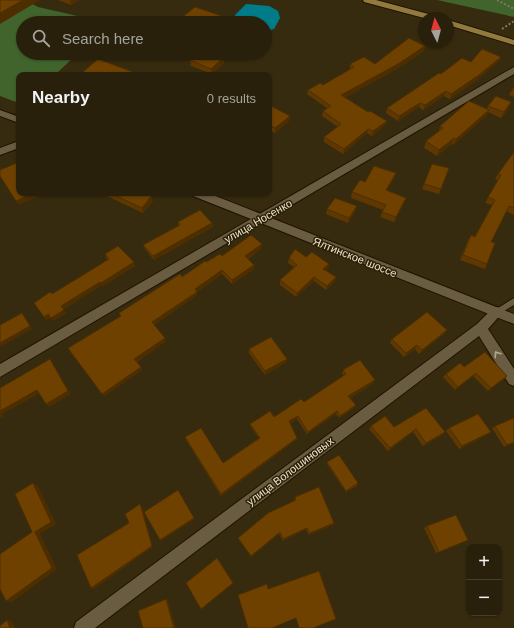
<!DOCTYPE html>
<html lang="en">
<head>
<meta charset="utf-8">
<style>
	:root { --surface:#29200b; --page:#352d19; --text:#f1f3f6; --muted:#a5a39d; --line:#453e2c }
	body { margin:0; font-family:Helvetica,sans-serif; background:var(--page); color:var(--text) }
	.controls { position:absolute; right:12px; bottom:12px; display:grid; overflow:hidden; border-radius:8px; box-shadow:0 1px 3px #0004 }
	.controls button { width:36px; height:36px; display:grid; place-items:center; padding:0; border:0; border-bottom:1px solid var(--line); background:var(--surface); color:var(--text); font:20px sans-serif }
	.compass { position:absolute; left:418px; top:12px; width:36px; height:36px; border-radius:50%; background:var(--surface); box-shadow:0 1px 3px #0004; rotate:354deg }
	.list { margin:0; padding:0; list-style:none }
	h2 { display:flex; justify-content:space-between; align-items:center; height:52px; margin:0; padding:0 16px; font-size:17px }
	h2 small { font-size:13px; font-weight:400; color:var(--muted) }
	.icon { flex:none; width:22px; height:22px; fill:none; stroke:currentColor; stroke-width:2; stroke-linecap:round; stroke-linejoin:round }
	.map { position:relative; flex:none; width:514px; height:628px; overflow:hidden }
	.search { position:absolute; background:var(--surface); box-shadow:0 1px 3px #0004; left:16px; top:16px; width:256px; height:44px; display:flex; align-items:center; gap:10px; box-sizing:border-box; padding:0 14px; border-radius:22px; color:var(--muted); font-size:15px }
	.panel { position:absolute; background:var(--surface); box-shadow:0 1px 3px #0004; left:16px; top:72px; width:256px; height:124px; border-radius:8px }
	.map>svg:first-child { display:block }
</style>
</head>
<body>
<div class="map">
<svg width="514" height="628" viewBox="0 0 514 628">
	<rect width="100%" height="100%" fill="#372b0f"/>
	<!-- forest -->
	<path fill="#41642c" d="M 0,0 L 25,0 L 38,7 L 95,20 L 94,23 L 23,23 L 23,53 L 78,53 L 55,75 L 19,75 L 19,103 L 0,96 Z
		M 437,0 L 514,0 L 514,17 Z"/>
	<!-- water -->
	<path fill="#007c89" d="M 246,4 L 269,6 L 278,11 L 280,18 L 274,29 L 265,31 L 265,23 L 234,23 L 235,15 Z"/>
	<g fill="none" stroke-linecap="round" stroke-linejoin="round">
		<defs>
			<path id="service" d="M 514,298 L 514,305 L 499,314 L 495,314 L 494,312 L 495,310 Z"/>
			<path id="minor" d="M 514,67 L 514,74 L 0,377 L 0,364 Z
				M 19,141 L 19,148 L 0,155 L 0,148 Z
				M 497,307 L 501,308 L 503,312 L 488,329 L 514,369 L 514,386 L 509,384 L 479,336 L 95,628 L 74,628 L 76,622 L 477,324 L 493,308 Z"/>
			<path id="tertiary" d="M 0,110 L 19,117 L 19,123 L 0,116 Z
				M 192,193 L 208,193 L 514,314 L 514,324 L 193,196 Z"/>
			<path id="primary" d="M 363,0 L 376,0 L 436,16 L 437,18 L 424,18 L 364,2 Z
				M 448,20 L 514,40 L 514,45 L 448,25 Z"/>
		</defs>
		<!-- service casing -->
		<use href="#service" stroke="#1e1300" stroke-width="2"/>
		<!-- minor casing -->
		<use href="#minor" stroke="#1e1300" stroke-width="2"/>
		<!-- tertiary casing -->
		<use href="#tertiary" stroke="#1e1300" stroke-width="2"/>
		<!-- primary casing -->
		<use href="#primary" stroke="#1e1300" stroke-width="2"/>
		<!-- path -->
		<path stroke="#80765e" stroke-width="2" stroke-dasharray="2 2" stroke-linecap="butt" d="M 497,0 L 514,9
			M 502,29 L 514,21"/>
		<!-- service -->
		<use href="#service" fill="#6a5c40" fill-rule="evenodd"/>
		<!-- minor -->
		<use href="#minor" fill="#6a5c40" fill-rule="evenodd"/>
		<!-- tertiary -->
		<use href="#tertiary" fill="#6a5c40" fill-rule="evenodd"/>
		<!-- primary -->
		<use href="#primary" fill="#927a3f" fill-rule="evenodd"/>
	</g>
	<!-- wall -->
	<path fill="#5f3801" d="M 58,0 L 79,0 L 71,5 Z
		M 424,51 L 397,69 L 345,97 L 368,112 L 387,121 L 385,125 L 372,136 L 367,133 L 343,154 L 324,142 L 324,137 L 338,127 L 322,116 L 323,111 L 327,108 L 307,94 L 308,90 L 323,85 L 350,70 L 350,64 L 375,64 Z
		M 224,57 L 224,63 L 212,74 L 191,66 L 190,60 Z
		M 501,57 L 499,61 L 477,80 L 450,99 L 444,96 L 423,110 L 419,107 L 398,121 L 386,113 L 387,108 L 441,74 L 471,62 Z
		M 83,72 L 134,75 L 84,75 Z
		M 514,87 L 514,97 L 509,95 L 512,90 Z
		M 269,105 L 290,116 L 289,121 L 275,133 L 269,130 Z
		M 488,106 L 509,108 L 501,118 L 488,112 L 486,116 L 453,145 L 452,144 L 437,156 L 424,148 L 426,141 L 439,131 L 440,126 L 487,109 Z
		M 514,152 L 514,215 L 506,211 L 491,242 L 487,264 L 485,269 L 460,260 L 468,240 L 471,235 L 475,237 L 492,205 L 485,203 L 498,180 L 495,179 L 498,174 Z
		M 432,164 L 441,189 L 439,194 L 422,189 Z
		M 396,173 L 394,178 L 387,190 L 404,203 L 394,222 L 380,217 L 383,210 L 351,198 L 352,192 L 365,182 Z
		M 106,193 L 147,193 L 153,201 L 143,213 L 107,196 Z
		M 327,209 L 355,211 L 348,223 L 326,214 Z
		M 178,222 L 212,223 L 213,227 L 154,260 L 145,249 L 143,245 L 178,226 Z
		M 262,248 L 248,259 L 254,265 L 254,269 L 232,284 L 222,274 L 197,292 L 197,295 L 154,325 L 166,341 L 137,362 L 142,370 L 104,396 L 70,352 L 121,316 L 119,313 L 206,262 L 222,256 Z
		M 105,254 L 134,262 L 135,266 L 103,286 L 102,285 L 63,309 L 66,313 L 53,321 L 51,318 L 46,320 L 34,303 L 52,294 L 108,260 L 106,258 Z
		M 306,257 L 329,264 L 328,268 L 326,270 L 336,277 L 335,281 L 326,290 L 314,281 L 296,297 L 280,285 L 280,280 L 294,267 L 288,263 L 289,258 Z
		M 444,334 L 419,354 L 415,349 L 404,357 L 390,343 L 392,339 Z
		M 249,349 L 287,359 L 287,362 L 265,375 L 249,353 Z
		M 464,367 L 507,376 L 504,379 L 488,391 L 473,376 L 455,390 L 443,377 L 446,374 Z
		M 343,370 L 374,383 L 350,398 L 354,408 L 339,418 L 336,414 L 307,434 L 297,419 L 290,423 L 297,438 L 296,440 L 221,496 L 186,440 L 185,437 L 223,463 L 259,438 L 251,427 L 250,424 L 274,417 L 304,402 L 344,376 L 342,373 Z
		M 371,426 L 394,427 L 445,432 L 442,435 L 423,446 L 413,432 L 388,451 L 369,429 Z
		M 495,426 L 514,443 L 504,447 L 492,428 Z
		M 449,428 L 487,435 L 459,449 L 446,431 Z
		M 327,462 L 358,485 L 346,492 L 327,464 Z
		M 295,497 L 334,523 L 333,525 L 309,535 L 306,529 L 283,541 L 279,534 L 251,557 L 239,539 L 238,538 L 295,501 L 294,499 Z
		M 427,526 L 468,540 L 436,553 L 424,528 Z"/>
	<!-- shaded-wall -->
	<path fill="#4d2e01" d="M 23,0 L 40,0 L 0,24 L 0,13 Z
		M 70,0 L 79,0 L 71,5 Z
		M 222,16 L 222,23 L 213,23 Z
		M 425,46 L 424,51 L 397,69 L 341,100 L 341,95 Z
		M 224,57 L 224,63 L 212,74 L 211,69 Z
		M 501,57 L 499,61 L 477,80 L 450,99 L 451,94 Z
		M 446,91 L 444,96 L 423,110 L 425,105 Z
		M 511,102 L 509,108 L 501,118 L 504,112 Z
		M 420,103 L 419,107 L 398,121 L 399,116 Z
		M 489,110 L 486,116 L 453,145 L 456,139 Z
		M 290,116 L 289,121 L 275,133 L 275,128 Z
		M 387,121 L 385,125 L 372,136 L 373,131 Z
		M 368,129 L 367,133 L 343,154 L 344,149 Z
		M 454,138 L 452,144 L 437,156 L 439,150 Z
		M 396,173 L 394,178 L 384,195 L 386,190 Z
		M 33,193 L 46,193 L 18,205 L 16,201 Z
		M 152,195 L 153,201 L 143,213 L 142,208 Z
		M 406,198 L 404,203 L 394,222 L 396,217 Z
		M 357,206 L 355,211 L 348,223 L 349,218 Z
		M 212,223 L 213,227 L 154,260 L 153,256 Z
		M 262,244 L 262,248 L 245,260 L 245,256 Z
		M 134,262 L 135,266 L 103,286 L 101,283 Z
		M 329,264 L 328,268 L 323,273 L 323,269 Z
		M 254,265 L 254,269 L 232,284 L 232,280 Z
		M 222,270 L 222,274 L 197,292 L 197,295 L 153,326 L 152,322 L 195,289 Z
		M 314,277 L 314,281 L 296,297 L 297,293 Z
		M 336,277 L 335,281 L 326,290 L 327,286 Z
		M 100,282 L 102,285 L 63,310 L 61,306 Z
		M 64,310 L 66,313 L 53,321 L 51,318 Z
		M 22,313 L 32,329 L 0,347 L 0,343 Z
		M 48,314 L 51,318 L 46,320 L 44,317 Z
		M 447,330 L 444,334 L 419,354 L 422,350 Z
		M 165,338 L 166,341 L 136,363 L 134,359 Z
		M 417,345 L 415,349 L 404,357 L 406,353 Z
		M 50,359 L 71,394 L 49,407 L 46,404 Z
		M 287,359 L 287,362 L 265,375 L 265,371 Z
		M 141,367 L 142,370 L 104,396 L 102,394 Z
		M 476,373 L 473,376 L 455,390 L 458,387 Z
		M 507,376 L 504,379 L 488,391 L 491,388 Z
		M 375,380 L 374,383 L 347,399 L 348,396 Z
		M 37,390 L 40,393 L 2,414 L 4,417 L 0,419 L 0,411 Z
		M 356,405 L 354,408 L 339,418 L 340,416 Z
		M 337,411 L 336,414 L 307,434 L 308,432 Z
		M 298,416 L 297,419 L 289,424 L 289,421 Z
		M 416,429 L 413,432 L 388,451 L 390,448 Z
		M 445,432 L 442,435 L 423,446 L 426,443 Z
		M 491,432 L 487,435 L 459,449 L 462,446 Z
		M 297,438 L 296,440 L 221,496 L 221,494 Z
		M 514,442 L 514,443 L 504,447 L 507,445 Z
		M 33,483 L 38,486 L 56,524 L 40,534 L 57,569 L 12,602 L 6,601 L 35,532 Z
		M 140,504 L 142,506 L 153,547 L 94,589 L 91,588 Z
		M 194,518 L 195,519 L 161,541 L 160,540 Z
		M 334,523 L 333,525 L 309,535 L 310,533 Z
		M 307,528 L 306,529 L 283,541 L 283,539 Z
		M 280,532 L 279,534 L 251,557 L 251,556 Z
		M 233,583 L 234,583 L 202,609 L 201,609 Z
		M 166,599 L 168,600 L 176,628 L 174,628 Z
		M 7,620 L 11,621 L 15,628 L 10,628 Z"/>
	<!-- building -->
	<path fill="#6e4101" stroke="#4d2e01" d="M 0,0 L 23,0 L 0,13 Z
		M 195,7 L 222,16 L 213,23 L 175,23 Z
		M 409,38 L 425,46 L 398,64 L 341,95 L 368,112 L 370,111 L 387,121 L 373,131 L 368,129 L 344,149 L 324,137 L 341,124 L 323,111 L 331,106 L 308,90 L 320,83 L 323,85 L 354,67 L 350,64 L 364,57 L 375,64 Z
		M 482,49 L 501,57 L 479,75 L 451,94 L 446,91 L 425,105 L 420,103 L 399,116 L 387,108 L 439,73 L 441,74 L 462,58 L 471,62 Z
		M 199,53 L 213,53 L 224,57 L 211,69 L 190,60 Z
		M 98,59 L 133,72 L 134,75 L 86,75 L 88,74 L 83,72 Z
		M 496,96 L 511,102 L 504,112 L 488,106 Z
		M 469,101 L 489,110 L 456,139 L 454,138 L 439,150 L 426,141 L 443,128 L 440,126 Z
		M 269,105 L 290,116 L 275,128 L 269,125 Z
		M 514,152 L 514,208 L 509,206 L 491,242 L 495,243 L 487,264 L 463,255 L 471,235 L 475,237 L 495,200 L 488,197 L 501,175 L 498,174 Z
		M 19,162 L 19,193 L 33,193 L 16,201 L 0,176 L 0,170 Z
		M 432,164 L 449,168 L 441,189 L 424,184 Z
		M 374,166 L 396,173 L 386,190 L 406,198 L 396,217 L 382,212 L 386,205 L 352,192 L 360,180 L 365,182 Z
		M 110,193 L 147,193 L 152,195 L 142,208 Z
		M 335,198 L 357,206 L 349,218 L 327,209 Z
		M 200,210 L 212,223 L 153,256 L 143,245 L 180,225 L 178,222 Z
		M 251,235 L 262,244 L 245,256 L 254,265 L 232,280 L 222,270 L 195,289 L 197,292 L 152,322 L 165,338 L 134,359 L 141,367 L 102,394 L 68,348 L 121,316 L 119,313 L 180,274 L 182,277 L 205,261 L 206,262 L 220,254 L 222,256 Z
		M 118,246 L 134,262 L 101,283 L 100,282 L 61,306 L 64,310 L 51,318 L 48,314 L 44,317 L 34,303 L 50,292 L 52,294 L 109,259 L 105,254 Z
		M 295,249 L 306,257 L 312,252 L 329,264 L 323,269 L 336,277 L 327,286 L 314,277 L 297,293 L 280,280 L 297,265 L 289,258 Z
		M 427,312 L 447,330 L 422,350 L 417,345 L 406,353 L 392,339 Z
		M 22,313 L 30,326 L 0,343 L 0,325 Z
		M 271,337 L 287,359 L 265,371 L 249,349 Z
		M 485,352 L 507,376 L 491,388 L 476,373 L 458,387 L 446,374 L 460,363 L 464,367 Z
		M 50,359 L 68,391 L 46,404 L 37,390 L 0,411 L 0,388 Z
		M 360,360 L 375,380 L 348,396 L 356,405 L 340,416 L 337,411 L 308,432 L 298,416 L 289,421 L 297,438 L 221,494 L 185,437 L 201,428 L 223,463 L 260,438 L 250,424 L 270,411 L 274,417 L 301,399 L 304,402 L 346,374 L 343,370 Z
		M 426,408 L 445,432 L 426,443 L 416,429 L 390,448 L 371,426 L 385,416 L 394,427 Z
		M 478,414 L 491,432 L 462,446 L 449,428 Z
		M 514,418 L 514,442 L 507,445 L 495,426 Z
		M 339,455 L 358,483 L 346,491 L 327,462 Z
		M 33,483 L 51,522 L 35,532 L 52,568 L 6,601 L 0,589 L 0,554 L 32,532 L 15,494 Z
		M 319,487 L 334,523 L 310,533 L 307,528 L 283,539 L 280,532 L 251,556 L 238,538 L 268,513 L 296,500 L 295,497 Z
		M 178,490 L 194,518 L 160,540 L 144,512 Z
		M 140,504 L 152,546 L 91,588 L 77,555 L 129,523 L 125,514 Z
		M 456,515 L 468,540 L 439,552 L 427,526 Z
		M 217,558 L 233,583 L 201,609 L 186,583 Z
		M 319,571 L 336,619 L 313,628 L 299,628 L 296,618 L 272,628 L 248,628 L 238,595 L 267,584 L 268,589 Z
		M 166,599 L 174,628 L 143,628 L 138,611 Z
		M 7,620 L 10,628 L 0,628 L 0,626 Z"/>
	<!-- one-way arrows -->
	<defs><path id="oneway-chevron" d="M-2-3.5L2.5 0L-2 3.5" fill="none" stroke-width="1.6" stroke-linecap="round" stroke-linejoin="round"/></defs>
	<use stroke="#b2a792" href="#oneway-chevron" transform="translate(497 354) rotate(-123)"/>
	<g text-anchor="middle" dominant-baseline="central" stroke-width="3" stroke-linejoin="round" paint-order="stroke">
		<!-- street labels -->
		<g font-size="11" fill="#ece5d5" stroke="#2d2105">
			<text transform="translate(258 221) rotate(-30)">улица Носенко</text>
			<text transform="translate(355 257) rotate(22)">Ялтинское шоссе</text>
			<text transform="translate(290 471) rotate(-37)">улица Волошиновых</text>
		</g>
	</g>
</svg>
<div class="controls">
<button>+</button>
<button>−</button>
</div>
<svg class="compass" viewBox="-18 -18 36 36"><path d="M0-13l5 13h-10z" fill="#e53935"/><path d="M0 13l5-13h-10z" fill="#a5a39d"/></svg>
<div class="search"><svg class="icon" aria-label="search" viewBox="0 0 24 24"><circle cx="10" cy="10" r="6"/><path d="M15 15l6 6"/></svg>Search here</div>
<section class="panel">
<h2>Nearby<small>0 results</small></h2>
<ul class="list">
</ul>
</section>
</div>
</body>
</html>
